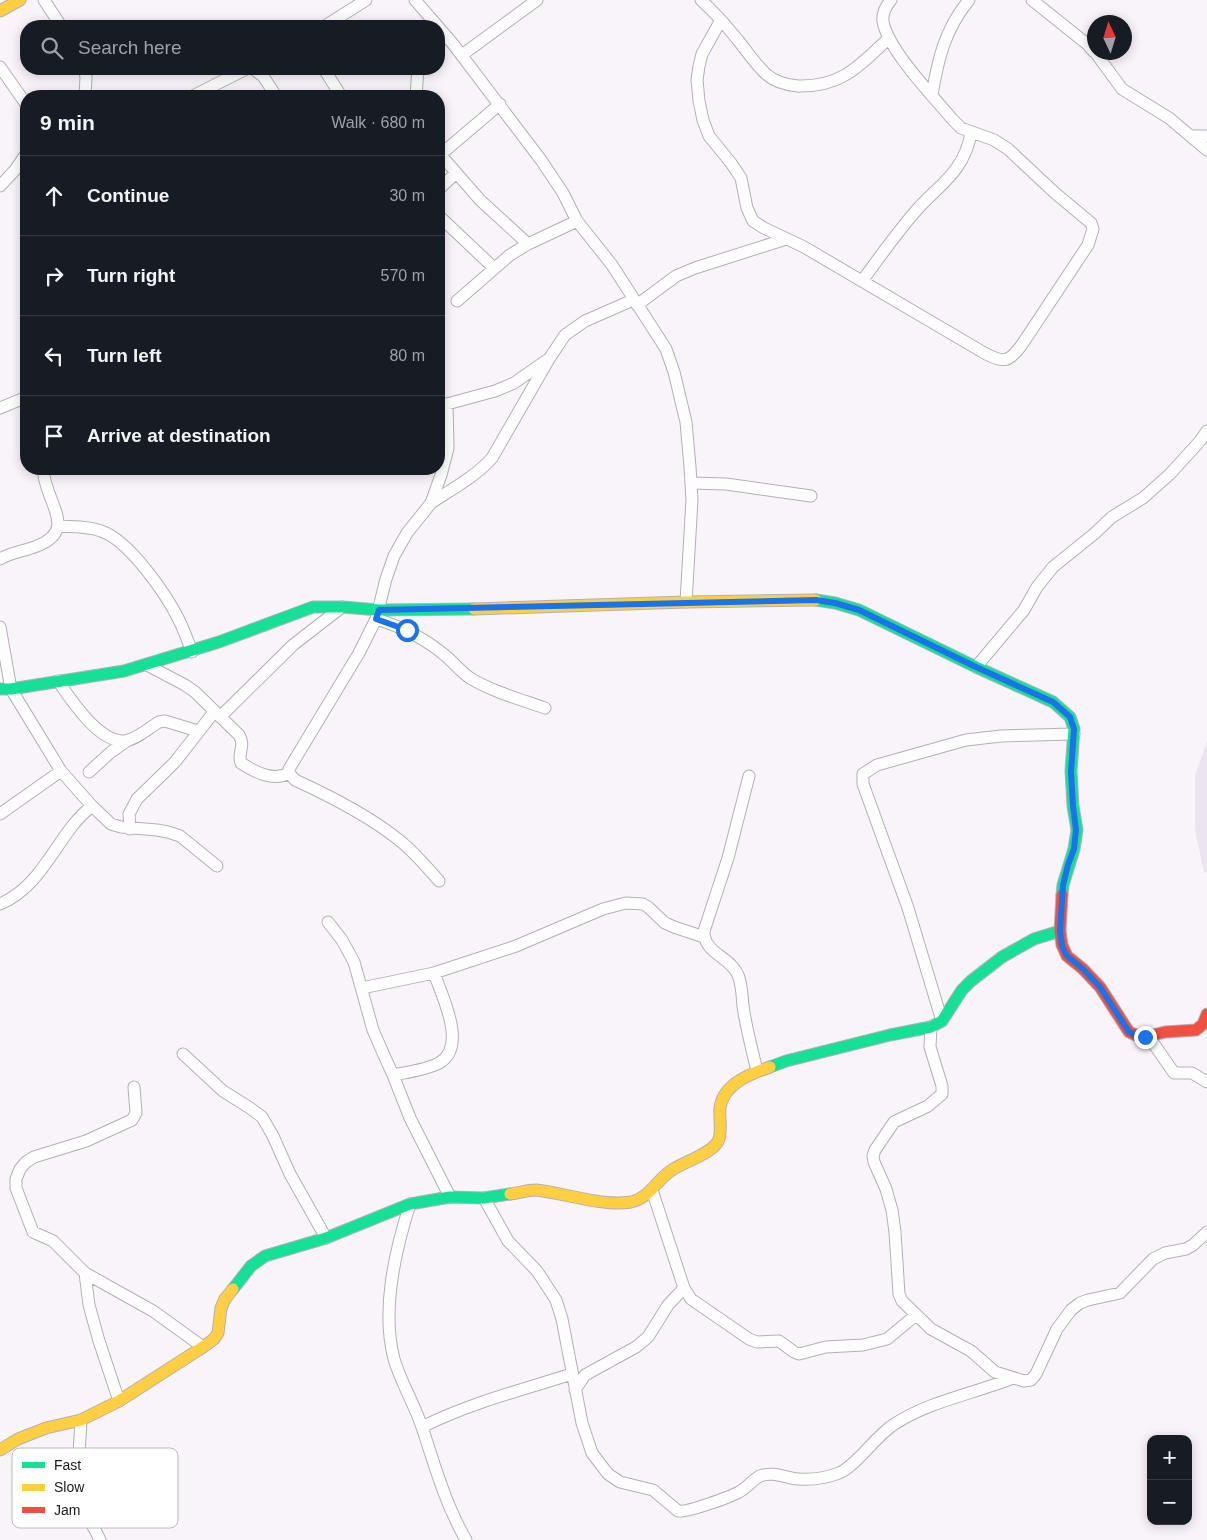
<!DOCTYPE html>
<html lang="en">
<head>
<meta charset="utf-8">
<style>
	:root { --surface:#171b24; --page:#20242c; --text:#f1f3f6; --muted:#9ea1a6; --line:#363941 }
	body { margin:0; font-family:Arial,sans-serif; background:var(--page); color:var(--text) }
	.controls { position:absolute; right:15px; bottom:15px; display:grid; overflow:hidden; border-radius:10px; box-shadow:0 2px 12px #0003 }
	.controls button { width:45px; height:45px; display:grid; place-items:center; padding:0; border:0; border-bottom:1px solid var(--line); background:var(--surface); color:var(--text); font:25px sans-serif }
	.compass { position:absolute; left:1087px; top:15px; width:45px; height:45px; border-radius:50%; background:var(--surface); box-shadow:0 2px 12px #0003; rotate:356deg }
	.stop { position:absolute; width:15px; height:15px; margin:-11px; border:4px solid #1a73e8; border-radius:50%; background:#fff }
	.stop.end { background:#1a73e8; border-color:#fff; box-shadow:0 1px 5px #0008 }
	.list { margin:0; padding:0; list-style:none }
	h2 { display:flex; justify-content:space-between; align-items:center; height:65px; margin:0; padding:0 20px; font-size:21px }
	h2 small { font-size:16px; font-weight:400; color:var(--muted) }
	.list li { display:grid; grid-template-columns:32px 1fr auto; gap:15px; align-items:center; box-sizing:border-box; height:80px; padding:0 20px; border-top:1px solid var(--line) }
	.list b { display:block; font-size:19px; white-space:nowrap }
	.list em { font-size:16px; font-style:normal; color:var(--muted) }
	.icon { flex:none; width:28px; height:28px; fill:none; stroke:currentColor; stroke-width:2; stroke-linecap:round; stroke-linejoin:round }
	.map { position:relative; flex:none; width:1207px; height:1540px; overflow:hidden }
	.search { position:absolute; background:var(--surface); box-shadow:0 2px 12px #0003; left:20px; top:20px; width:425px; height:55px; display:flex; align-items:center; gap:12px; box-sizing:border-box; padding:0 18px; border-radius:20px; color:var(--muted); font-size:19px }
	.panel { position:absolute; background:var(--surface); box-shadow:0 2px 12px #0003; left:20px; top:90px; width:425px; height:385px; border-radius:20px }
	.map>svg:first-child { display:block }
</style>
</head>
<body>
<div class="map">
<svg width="1207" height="1540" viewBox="0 0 1207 1540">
	<rect width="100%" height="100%" fill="#f9f4fa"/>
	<!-- built -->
	<path fill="#ece4ee" d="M 1207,741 L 1207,872 L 1204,873 L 1195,829 L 1195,776 Z"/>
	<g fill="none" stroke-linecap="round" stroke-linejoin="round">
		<defs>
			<path id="street" d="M 44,0 L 61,26
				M 415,0 L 453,44 L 541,160 L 563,193 L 577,221 L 612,265 L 666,349 L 674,372 L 686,422 L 690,467 L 692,500 L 686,602
				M 701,0 C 714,12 726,25 737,39 C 747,51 755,64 766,74 C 775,82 787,85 798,86 C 842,87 859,66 889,38
				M 1032,0 L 1087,44 L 1094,52
				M 721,20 L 702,54 L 699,66 L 697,80 L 699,101 L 703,120 L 709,136 L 731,163 L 741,178 L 747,208 L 753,221 L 764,228 L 804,247 L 986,354 C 1004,363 1009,362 1021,346 L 1088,245 L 1093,229 L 1091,223 L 1055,193 L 1008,149 L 994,140 L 961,128 L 952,119 C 934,97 887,49 883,21 C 882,13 886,6 891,0
				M 325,26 L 366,0
				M 1095,52 L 1122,89 L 1169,118 L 1207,150
				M 462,55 L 537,0
				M 0,67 L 26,104
				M 84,69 L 86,77 L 85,96
				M 253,69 L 263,76 L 276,96
				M 324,69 L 341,96
				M 932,95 C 938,59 945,29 969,0
				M 193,96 L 246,69
				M 416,96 L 418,69
				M 1191,136 L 1207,136
				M 439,153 L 480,200 L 528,244
				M 440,155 L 500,104
				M 0,186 L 15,170 L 26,154
				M 439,189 L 456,173
				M 439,216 L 494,268
				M 862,281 C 879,258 895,235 914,213 C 938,185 964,173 971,133
				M 457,301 L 510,255 L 528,244 L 577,221
				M 637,305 L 676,276 L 695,268 L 786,239
				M 439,405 L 447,404 L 495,391 L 514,383 L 547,360
				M 0,408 L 22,399 L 26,399
				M 691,483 L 726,484 L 811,496
				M 431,503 C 452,489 475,477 492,458 L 549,359 L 565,335 L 585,321 L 633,300
				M 59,526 C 72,527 88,526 101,531 C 129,540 166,594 179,620 C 184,630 188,641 192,652
				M 0,559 C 12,552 25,551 37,546 C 73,532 53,510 46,484 C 44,479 44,474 43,469
				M 376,619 C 403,627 426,639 447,657 C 455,664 461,672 470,678 C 493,692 520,699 545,708
				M 0,627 L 11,689 L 61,771 L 92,806 L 111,824 L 121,827 L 157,830 L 168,832 L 180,836 L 217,866
				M 147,665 L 185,685 L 195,692 L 239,735 C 246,746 237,753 241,763 C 255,772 273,782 289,773
				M 976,667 L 1024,610 L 1037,587 L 1053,567 L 1094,534 L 1112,517 L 1143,498 L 1170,474 L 1200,441 L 1207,431
				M 58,681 C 71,700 99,743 125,741 C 137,739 149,728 159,722 L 165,721 L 198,731
				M 220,717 L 293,645 L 342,607
				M 89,772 L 111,752 L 127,741
				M 749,776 L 728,858 L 704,931 C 703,953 731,957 738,975 C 742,984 742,996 743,1006 C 746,1028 752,1049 757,1071
				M 0,814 L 61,771
				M 130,829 L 129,814 L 137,799 L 175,762 L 214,712
				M 439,881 C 427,867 414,852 399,840 C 368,815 330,796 295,780 L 289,773 L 289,769 L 359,653 L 376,619 L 386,579 L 394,556 L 407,533 L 431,503 L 441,475 L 448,448 L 447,404
				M 0,904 C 45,885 57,833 92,806
				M 328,922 L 342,940 L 354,962 L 373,1030 L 383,1053 L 393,1075 L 410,1118 L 450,1197
				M 362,988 L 434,973 L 516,946 L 603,909 L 626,903 L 643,904 L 648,907 L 665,923 L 674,927 L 704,937
				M 942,1021 L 908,908 L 863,784 L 863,774 L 877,765 L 966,740 L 1001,736 L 1074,734
				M 931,1027 L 930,1047 L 942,1086 L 942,1094 L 928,1106 L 894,1122 L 875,1150 L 873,1156 L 874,1162 L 886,1189 L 892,1210 L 895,1232 L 899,1294 L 902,1301 L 931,1329 L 971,1351 L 995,1372 L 1024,1381 L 1031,1380 L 1036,1374 L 1057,1329 L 1071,1310 L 1080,1303 L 1088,1300 L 1120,1293 L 1153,1259 L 1165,1253 L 1186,1249 L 1193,1245 L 1207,1232
				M 1149,1037 L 1174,1073 L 1192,1073 L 1207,1082
				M 183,1054 L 223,1091 L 250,1108 L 262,1117 L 273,1136 L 290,1174 L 326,1238
				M 393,1075 C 408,1072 426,1070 439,1063 C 468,1047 442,996 434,973
				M 134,1087 L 136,1113 L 132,1120 L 86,1141 L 34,1157 L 26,1162 L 20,1169 L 16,1179 L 16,1188 L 33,1232 L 53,1241 L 85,1273 L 153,1311 L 203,1347
				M 652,1190 L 684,1288 L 691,1299 L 749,1339 L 757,1342 L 779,1341 L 794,1352 L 799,1354 L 826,1347 L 863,1345 L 887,1339 L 916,1315
				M 484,1198 L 508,1241 L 537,1271 L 556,1300 L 562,1319 L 582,1423 L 592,1453 L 608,1474 L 620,1482 L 653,1490 L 678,1511 C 686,1513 730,1497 739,1492 C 747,1488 752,1480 760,1476 C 774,1471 785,1478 798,1479 C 811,1480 826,1478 839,1473 C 856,1466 875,1437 893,1425 C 929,1401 973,1394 1013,1378
				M 410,1204 C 395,1251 381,1310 394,1359 C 401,1383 415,1405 423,1430 C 435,1467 446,1505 466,1540
				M 85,1273 L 89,1305 L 99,1341 L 119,1401
				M 575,1390 L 585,1375 L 636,1347 L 648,1337 L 668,1305 L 684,1288
				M 81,1420 C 80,1445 76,1473 81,1498 C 83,1513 94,1526 100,1540
				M 422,1427 C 470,1403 521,1390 572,1374"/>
			<path id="fast" d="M 816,600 L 835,603 L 859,610 L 976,667 L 1053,702 L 1070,717 L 1074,729 L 1071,771 L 1073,806 L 1077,830 L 1074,849 L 1063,885 L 1062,895
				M 0,689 L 11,689 L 124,671 L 219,642 L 313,607 L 342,607 L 379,610 L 474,609
				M 770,1067 L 786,1061 L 890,1035 L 931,1027 L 942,1021 L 962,990 L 971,981 L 1002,957 L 1034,939 L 1060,931
				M 233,1289 L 251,1266 L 265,1256 L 326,1238 L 410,1204 L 450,1197 L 484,1198 L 510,1194"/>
			<path id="slow" d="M 0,11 L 20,0
				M 474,609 L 686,602 L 816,600
				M 510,1194 C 518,1193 528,1190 536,1190 C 564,1193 604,1207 631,1202 C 650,1198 657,1179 672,1170 C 683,1162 715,1153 719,1139 C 722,1130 719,1118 720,1108 C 723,1084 750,1074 770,1067
				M 0,1450 L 18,1439 L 46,1428 L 81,1420 L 119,1401 L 203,1347 L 214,1339 L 218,1333 L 221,1308 L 225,1299 L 233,1289"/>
			<path id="jam" d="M 1062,895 L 1060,931 L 1062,945 L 1067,956 L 1083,969 L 1100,987 L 1129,1032 L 1140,1037 L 1145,1037 L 1165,1032 L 1196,1030 L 1203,1024 L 1207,1014"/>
		</defs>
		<!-- street casing -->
		<use href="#street" stroke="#b3b0b4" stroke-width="13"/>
		<!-- fast casing -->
		<use href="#fast" stroke="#b3b0b4" stroke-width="13"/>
		<!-- slow casing -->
		<use href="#slow" stroke="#b3b0b4" stroke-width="13"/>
		<!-- jam casing -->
		<use href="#jam" stroke="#b3b0b4" stroke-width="13"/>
		<!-- street -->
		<use href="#street" stroke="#fefdfe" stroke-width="11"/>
		<!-- fast -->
		<use href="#fast" stroke="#16e098" stroke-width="11"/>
		<!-- slow -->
		<use href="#slow" stroke="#ffcf43" stroke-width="11"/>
		<!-- jam -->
		<use href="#jam" stroke="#f24e42" stroke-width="11"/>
	</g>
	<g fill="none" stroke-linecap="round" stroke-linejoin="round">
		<!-- route -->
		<path stroke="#1a73e8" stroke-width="6" d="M 407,630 L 376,619 L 379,610 C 525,608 670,602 816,600 L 835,603 L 859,610 L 976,667 L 1053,702 L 1070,717 L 1074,729 L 1071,772 L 1073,806 L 1076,830 L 1074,849 L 1068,865 L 1063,885 L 1060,931 L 1062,946 L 1067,956 L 1083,969 L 1100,987 L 1129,1032 L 1140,1037 L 1145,1037"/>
	</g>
	<!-- legend -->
	<rect x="12" y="1448" width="166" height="80" rx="8" fill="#fff" stroke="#bbbabb" stroke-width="1"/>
	<rect x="22" y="1462" width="23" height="6" fill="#16e098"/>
	<rect x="22" y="1484" width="23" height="7" fill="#ffcf43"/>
	<rect x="22" y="1507" width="23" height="6" fill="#f24e42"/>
	<g font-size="14" fill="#1c191c">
		<text x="54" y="1470">Fast</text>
		<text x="54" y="1492">Slow</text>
		<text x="54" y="1515">Jam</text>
	</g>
</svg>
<div class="controls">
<button>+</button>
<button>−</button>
</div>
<svg class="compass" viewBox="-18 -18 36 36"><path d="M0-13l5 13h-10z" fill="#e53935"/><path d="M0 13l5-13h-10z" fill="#9ea1a6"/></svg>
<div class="stop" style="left:407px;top:630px"></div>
<div class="stop end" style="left:1145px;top:1037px"></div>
<div class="search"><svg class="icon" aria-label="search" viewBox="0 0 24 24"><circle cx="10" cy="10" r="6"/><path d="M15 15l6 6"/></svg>Search here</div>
<section class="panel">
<h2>9 min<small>Walk · 680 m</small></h2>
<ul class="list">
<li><svg class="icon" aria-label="ahead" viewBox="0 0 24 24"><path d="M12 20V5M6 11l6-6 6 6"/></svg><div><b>Continue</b></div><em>30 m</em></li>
<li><svg class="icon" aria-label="right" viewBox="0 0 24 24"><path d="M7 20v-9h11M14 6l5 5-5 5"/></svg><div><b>Turn right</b></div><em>570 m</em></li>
<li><svg class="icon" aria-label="left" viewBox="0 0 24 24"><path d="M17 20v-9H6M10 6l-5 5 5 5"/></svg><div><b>Turn left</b></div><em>80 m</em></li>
<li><svg class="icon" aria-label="arrive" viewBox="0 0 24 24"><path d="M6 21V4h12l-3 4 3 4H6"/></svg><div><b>Arrive at destination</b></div></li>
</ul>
</section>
</div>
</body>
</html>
